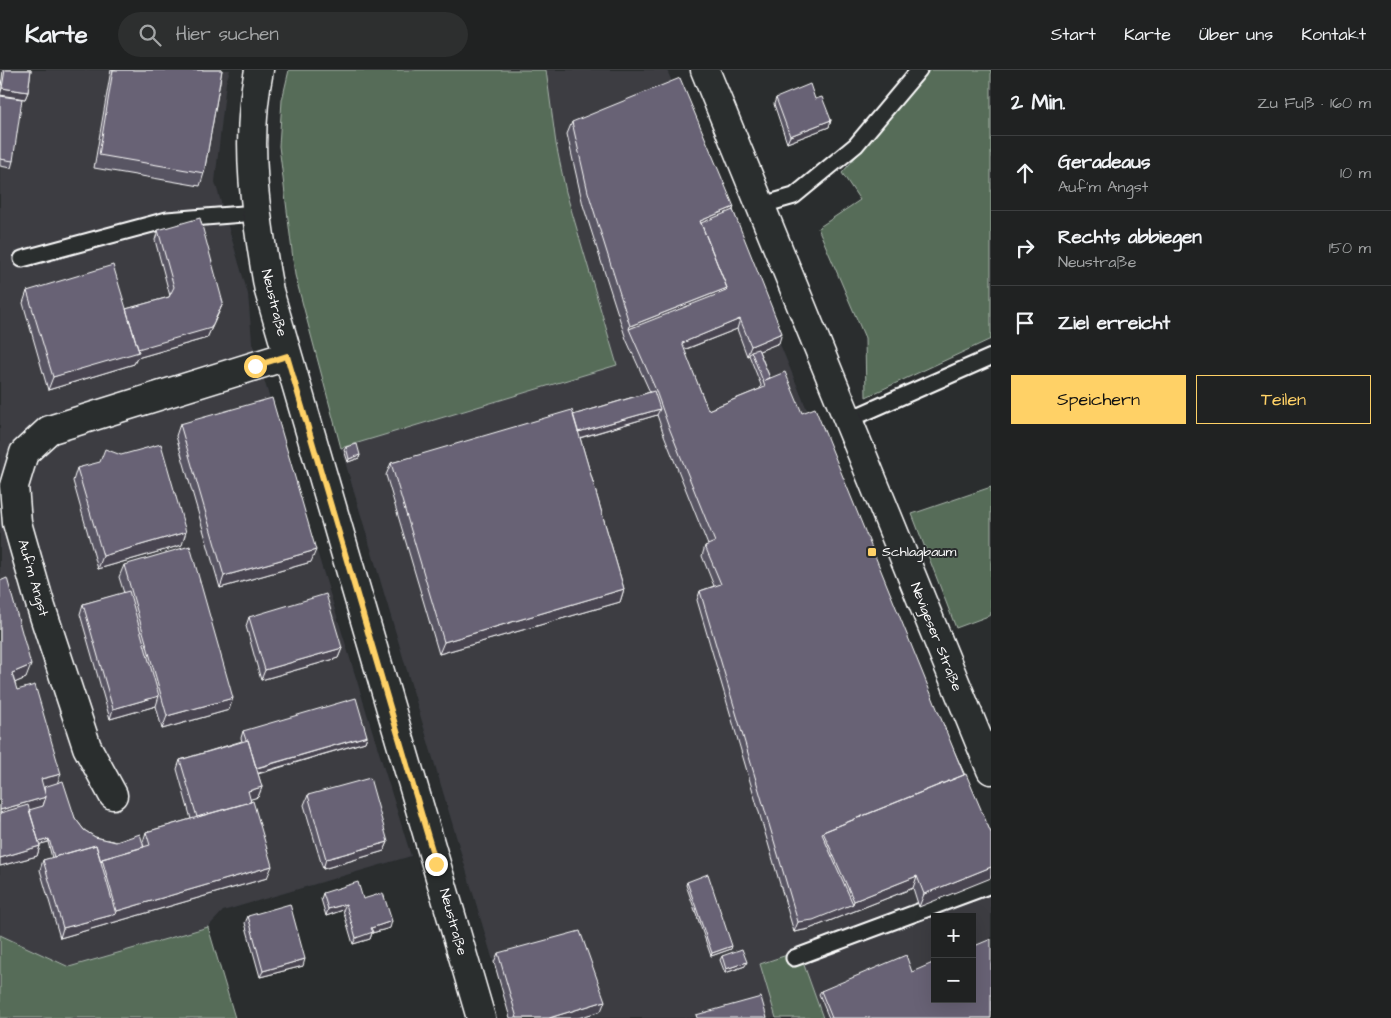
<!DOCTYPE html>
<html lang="de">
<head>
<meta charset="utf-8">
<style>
	:root { --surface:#202222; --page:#2d2f2f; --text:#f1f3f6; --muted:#a2a4a5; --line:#3d3f40; --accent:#ffd166 }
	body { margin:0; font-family:"Architects Daughter",sans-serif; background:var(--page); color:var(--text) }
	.controls { position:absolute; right:15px; bottom:15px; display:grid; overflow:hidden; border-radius:0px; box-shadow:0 5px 20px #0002 }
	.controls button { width:45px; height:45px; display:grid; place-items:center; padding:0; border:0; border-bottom:1px solid var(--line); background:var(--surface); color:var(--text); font:25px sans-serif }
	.stop { position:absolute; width:15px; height:15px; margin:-11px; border:4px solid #ffd166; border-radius:50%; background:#fff }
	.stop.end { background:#ffd166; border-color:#fff; box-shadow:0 1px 5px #0008 }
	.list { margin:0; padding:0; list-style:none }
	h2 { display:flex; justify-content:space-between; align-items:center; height:65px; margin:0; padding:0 20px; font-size:21px }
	h2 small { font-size:16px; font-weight:400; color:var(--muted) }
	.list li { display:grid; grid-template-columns:32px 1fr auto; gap:15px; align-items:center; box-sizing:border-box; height:75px; padding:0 20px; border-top:1px solid var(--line) }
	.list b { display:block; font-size:19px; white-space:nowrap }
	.list p { margin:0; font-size:16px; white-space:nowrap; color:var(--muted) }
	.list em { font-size:16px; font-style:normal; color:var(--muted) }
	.actions { display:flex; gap:10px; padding:15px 20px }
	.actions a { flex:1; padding:11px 0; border:1px solid var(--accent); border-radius:0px; text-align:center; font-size:18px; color:var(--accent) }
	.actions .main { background:var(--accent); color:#111 }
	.icon { flex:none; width:28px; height:28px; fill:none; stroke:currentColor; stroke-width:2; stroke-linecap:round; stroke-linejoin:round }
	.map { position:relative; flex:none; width:991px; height:948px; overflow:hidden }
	header { display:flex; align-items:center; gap:30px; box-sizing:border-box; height:70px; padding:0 25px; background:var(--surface); border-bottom:1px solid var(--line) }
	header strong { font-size:24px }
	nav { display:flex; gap:28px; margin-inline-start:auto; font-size:18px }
	.search { width:350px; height:45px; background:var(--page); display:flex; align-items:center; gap:12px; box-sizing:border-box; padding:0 18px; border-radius:28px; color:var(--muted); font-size:19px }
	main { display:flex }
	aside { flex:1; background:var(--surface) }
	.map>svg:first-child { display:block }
</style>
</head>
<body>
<header>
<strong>Karte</strong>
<div class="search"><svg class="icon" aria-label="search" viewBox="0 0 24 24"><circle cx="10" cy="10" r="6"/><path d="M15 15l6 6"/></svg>Hier suchen</div>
<nav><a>Start</a><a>Karte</a><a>Über uns</a><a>Kontakt</a></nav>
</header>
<main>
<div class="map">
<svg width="991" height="948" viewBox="0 0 991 948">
	<rect width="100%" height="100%" fill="#2a2d2e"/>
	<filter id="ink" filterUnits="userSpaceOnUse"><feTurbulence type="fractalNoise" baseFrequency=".02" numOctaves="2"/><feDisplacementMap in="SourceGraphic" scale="10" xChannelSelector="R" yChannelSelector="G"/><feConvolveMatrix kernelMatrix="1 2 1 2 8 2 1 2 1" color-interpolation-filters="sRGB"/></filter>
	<g filter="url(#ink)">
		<!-- built -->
		<path fill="#3c3d43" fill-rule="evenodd" d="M 0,0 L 230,0 L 226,12 L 215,112 L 248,224 L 252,271 L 411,786 L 223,841 L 208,857 L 69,897 L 0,865 Z
			M 546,0 L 667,0 L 991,786 L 991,948 L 823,948 L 799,882 L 760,894 L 776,948 L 510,948 L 341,378 L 617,295 L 566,122 L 556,74 ZM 935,847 L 972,847 L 972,929 L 935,929 Z"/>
		<!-- green -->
		<path fill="#566c59" stroke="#aab6ac" d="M 289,0 L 546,0 L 556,74 L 566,122 L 617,295 L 341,378 L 295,205 L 279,76 L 282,30 Z
			M 930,0 L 991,0 L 991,269 L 866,327 L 865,268 L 818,158 L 860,130 L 842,103 Z
			M 991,417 L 991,545 L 956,558 L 912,444 Z
			M 208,857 L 235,948 L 0,948 L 0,865 L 69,897 Z
			M 799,881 L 823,948 L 776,948 L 760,894 Z"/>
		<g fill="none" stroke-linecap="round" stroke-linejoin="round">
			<defs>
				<path id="service" d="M 759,136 L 794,126 L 856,75 L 919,0
					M 22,189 L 167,150 L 256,143
					M 848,350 L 991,287
					M 794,888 L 991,815"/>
				<path id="minor" d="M 259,0 C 244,74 256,148 269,221 L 481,948
					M 113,725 L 87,677 L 41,537 L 17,453 L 14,416 L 24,383 L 49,360 L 287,286"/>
				<path id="secondary" d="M 705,0 L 991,700"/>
			</defs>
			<!-- service casing -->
			<use href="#service" stroke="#fff" stroke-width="19"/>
			<!-- minor casing -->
			<use href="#minor" stroke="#fff" stroke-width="31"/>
			<!-- secondary casing -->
			<use href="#secondary" stroke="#fff" stroke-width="31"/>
			<!-- service -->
			<use href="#service" stroke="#2a2d2e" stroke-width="15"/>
			<!-- minor -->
			<use href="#minor" stroke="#2a2d2e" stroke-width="28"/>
			<!-- secondary -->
			<use href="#secondary" stroke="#2a2d2e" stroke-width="28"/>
		</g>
		<!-- wall -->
		<path fill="#595464" stroke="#fff" fill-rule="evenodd" d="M 3,0 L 31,0 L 28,22 L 25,29 L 0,25 Z
			M 111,0 L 222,0 L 204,103 L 200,116 L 94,98 Z
			M 0,26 L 13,91 L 11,98 L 0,96 Z
			M 776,28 L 815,29 L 831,50 L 829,57 L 787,73 L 774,34 Z
			M 572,52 L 734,137 L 733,140 L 779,273 L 759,281 L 770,308 L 802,343 L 991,763 L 919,837 L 913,818 L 809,859 L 794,862 L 697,530 L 700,521 L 714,516 L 702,486 L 705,476 L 708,475 L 664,365 L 657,345 L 580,368 L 624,519 L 620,532 L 439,584 L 386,405 L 391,393 L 573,345 L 650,322 L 626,269 L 583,135 L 567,64 ZM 737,259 L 747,286 L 749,285 L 761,315 L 760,319 L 708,340 L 684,280 Z
			M 158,160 L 223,233 L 219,242 L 207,268 L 137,288 L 134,294 L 48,320 L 23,233 L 27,221 L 126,239 L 169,227 L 170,226 L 155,170 Z
			M 180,354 L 311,492 L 220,518 L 176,366 Z
			M 346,377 L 360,385 L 359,388 L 348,392 L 344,380 Z
			M 77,398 L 182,475 L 98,499 L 73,411 Z
			M 124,495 L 229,640 L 162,659 L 156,636 L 110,649 L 80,544 L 83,534 L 124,523 L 119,507 Z
			M 0,511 L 26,608 L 14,613 L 17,620 L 57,713 L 75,748 L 84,760 L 95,767 L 116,772 L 143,772 L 146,762 L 191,749 L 177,699 L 180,690 L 242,671 L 241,668 L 243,661 L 367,666 L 365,672 L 258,704 L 262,717 L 258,727 L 250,729 L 267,808 L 60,868 L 40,800 L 43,790 L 52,788 L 48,772 L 40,774 L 40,776 L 37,786 L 0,796 Z
			M 249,547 L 342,578 L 338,588 L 261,610 L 246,556 Z
			M 308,725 L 388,772 L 384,781 L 323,799 L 304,735 Z
			M 687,812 L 731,879 L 711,886 L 686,815 Z
			M 323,823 L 363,829 L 390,858 L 372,863 L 370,869 L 353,874 L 343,840 L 326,846 L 321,829 Z
			M 248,846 L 303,896 L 260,907 L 245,853 Z
			M 498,883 L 601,941 L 578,948 L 510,948 L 494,892 Z
			M 722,886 L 745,896 L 725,903 L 720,890 Z
			M 912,902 L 991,948 L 829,948 L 819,924 L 821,921 Z"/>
		<!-- shaded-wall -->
		<path fill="#484551" stroke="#fff" d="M 2,18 L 28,22 L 25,29 L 0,25 Z
			M 831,50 L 829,57 L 787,73 L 790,66 Z
			M 734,137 L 729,149 L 702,161 L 700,151 Z
			M 727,218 L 722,230 L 629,259 L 630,256 Z
			M 223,233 L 219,242 L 207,268 L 137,288 L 134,294 L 48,320 L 53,307 L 136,280 Z
			M 740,249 L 737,259 L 678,282 L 682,273 Z
			M 782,263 L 779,273 L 752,284 L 751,281 L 749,285 L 747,286 L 751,276 Z
			M 660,339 L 657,345 L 572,370 L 575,363 Z
			M 360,385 L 359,388 L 348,392 L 349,389 Z
			M 186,462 L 182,475 L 98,499 L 103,486 Z
			M 316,480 L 311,492 L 220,518 L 224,506 Z
			M 624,519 L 620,532 L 439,584 L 444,572 Z
			M 342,578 L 338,588 L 261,610 L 265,600 Z
			M 31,595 L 26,608 L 7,616 L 12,603 Z
			M 159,626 L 156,636 L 110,649 L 113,639 Z
			M 233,628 L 229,640 L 162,659 L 167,646 Z
			M 367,666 L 365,672 L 252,705 L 254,699 Z
			M 61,704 L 56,716 L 39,721 L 41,709 Z
			M 262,717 L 258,727 L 245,731 L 248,721 Z
			M 46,727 L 42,739 L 0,752 L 0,740 Z
			M 49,769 L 48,772 L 34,776 L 35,773 Z
			M 388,772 L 384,781 L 323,799 L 326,789 Z
			M 40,776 L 37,786 L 0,796 L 0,788 Z
			M 272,796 L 267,808 L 60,868 L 63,858 L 116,844 L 117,841 Z
			M 991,797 L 991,808 L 919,837 L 924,824 Z
			M 917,806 L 913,818 L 809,859 L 794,862 L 798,852 L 853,834 L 854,831 Z
			M 346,834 L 343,840 L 326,846 L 328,839 Z
			M 392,851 L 390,858 L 372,863 L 370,869 L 353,874 L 356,868 L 371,858 Z
			M 732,876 L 731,879 L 711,886 L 712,883 Z
			M 305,889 L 303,896 L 260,907 L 263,901 Z
			M 747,892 L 745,896 L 725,903 L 726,899 Z
			M 605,931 L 601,941 L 578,948 L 549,948 Z"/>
		<!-- building -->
		<path fill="#676274" stroke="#fff" d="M 5,0 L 31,0 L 28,22 L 2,18 Z
			M 113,0 L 222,0 L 204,103 L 99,85 Z
			M 680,8 L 734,137 L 700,151 L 727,218 L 630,256 L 588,122 L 572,52 Z
			M 810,14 L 815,29 L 822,27 L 831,50 L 790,66 L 776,28 Z
			M 0,26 L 22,29 L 13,91 L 0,89 Z
			M 733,140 L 782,263 L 751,276 L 740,249 L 682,273 L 708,340 L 765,317 L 763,311 L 785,302 L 802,343 L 815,338 L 964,705 L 823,762 L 822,764 L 853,834 L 813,850 L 798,852 L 700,521 L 721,514 L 705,476 L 715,472 L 668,355 L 655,318 L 629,259 L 726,221 L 727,218 L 701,153 Z
			M 200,148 L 223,233 L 211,258 L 138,279 L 126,239 L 169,227 L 174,217 L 158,160 Z
			M 113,195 L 139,282 L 53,307 L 27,221 Z
			M 758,279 L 770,308 L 763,311 L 751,281 Z
			M 654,321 L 660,339 L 578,362 L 573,345 Z
			M 272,328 L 316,480 L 224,506 L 180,354 Z
			M 572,340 L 624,519 L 444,572 L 391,393 Z
			M 161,374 L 186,462 L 103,486 L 77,398 L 100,392 L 105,379 L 121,385 Z
			M 357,374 L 360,385 L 349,389 L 346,377 Z
			M 190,476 L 233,628 L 167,646 L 124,495 Z
			M 7,508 L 31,595 L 12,603 L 17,620 L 35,615 L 61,704 L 41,709 L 46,727 L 0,740 L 0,511 Z
			M 129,521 L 159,626 L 113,639 L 83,534 Z
			M 326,524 L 342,578 L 265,600 L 249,547 Z
			M 356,628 L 367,666 L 256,698 L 248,670 L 246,670 L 243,661 Z
			M 248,670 L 262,717 L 248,721 L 251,732 L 197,747 L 180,690 Z
			M 966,704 L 991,763 L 991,797 L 924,824 L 917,806 L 854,831 L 823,762 Z
			M 370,708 L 388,772 L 326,789 L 308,725 Z
			M 63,711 L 75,748 L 84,760 L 95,767 L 116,772 L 140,764 L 144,777 L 102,789 L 101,792 L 96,775 L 54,787 L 49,769 L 39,772 L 29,740 L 43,736 L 46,727 L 44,717 Z
			M 253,731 L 272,796 L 117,841 L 102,789 L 150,775 L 146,762 Z
			M 28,735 L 40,776 L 0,788 L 0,743 Z
			M 96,775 L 116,844 L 63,858 L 43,790 Z
			M 708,804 L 732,876 L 712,883 L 687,812 Z
			M 358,812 L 363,829 L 383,823 L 392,851 L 371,858 L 373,862 L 356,868 L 346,834 L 328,839 L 323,823 Z
			M 290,834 L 305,889 L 263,901 L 248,846 Z
			M 580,861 L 605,931 L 549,948 L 517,948 L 498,883 Z
			M 991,869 L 991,948 L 832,948 L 821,921 L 906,885 L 912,902 L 935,892 L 935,929 L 972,929 L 972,877 Z
			M 742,879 L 747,892 L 726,899 L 722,886 Z
			M 761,927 L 767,948 L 697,948 L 696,945 Z"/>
	</g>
	<g fill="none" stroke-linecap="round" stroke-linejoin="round" filter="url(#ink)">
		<!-- route -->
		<path stroke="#ffd166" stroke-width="6" d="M 255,296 L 287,286 L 436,794"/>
	</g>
	<!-- markers -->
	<rect fill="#ffd166" stroke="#2a2d2e" stroke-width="2" x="867" y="477" width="10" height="10" rx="2.5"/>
	<g text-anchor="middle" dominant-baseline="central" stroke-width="4" stroke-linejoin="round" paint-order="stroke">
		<!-- street labels -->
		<g font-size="14" fill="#fff" stroke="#2a2d2e">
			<text transform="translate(274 233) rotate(76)">Neustraße</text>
			<text transform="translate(33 508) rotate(74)">Auf'm Angst</text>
			<text transform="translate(936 567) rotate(68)">Nevigeser Straße</text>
			<text transform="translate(453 852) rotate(74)">Neustraße</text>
		</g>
		<!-- poi labels -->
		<g font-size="14" fill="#fff" stroke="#2a2d2e" text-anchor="start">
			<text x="882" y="482">Schlagbaum</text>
		</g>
	</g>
</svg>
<div class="controls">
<button>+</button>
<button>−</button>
</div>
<div class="stop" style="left:255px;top:296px"></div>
<div class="stop end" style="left:436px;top:794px"></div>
</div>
<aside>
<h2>2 Min.<small>Zu Fuß · 160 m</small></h2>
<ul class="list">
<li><svg class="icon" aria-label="ahead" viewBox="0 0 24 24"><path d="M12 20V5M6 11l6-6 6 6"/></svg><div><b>Geradeaus</b><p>Auf'm Angst</p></div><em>10 m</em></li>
<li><svg class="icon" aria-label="right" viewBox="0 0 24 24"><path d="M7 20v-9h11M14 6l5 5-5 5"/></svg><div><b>Rechts abbiegen</b><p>Neustraße</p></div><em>150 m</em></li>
<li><svg class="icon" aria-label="arrive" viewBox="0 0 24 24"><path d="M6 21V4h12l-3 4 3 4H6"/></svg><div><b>Ziel erreicht</b></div></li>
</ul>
<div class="actions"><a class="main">Speichern</a><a>Teilen</a></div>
</aside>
</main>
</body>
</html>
